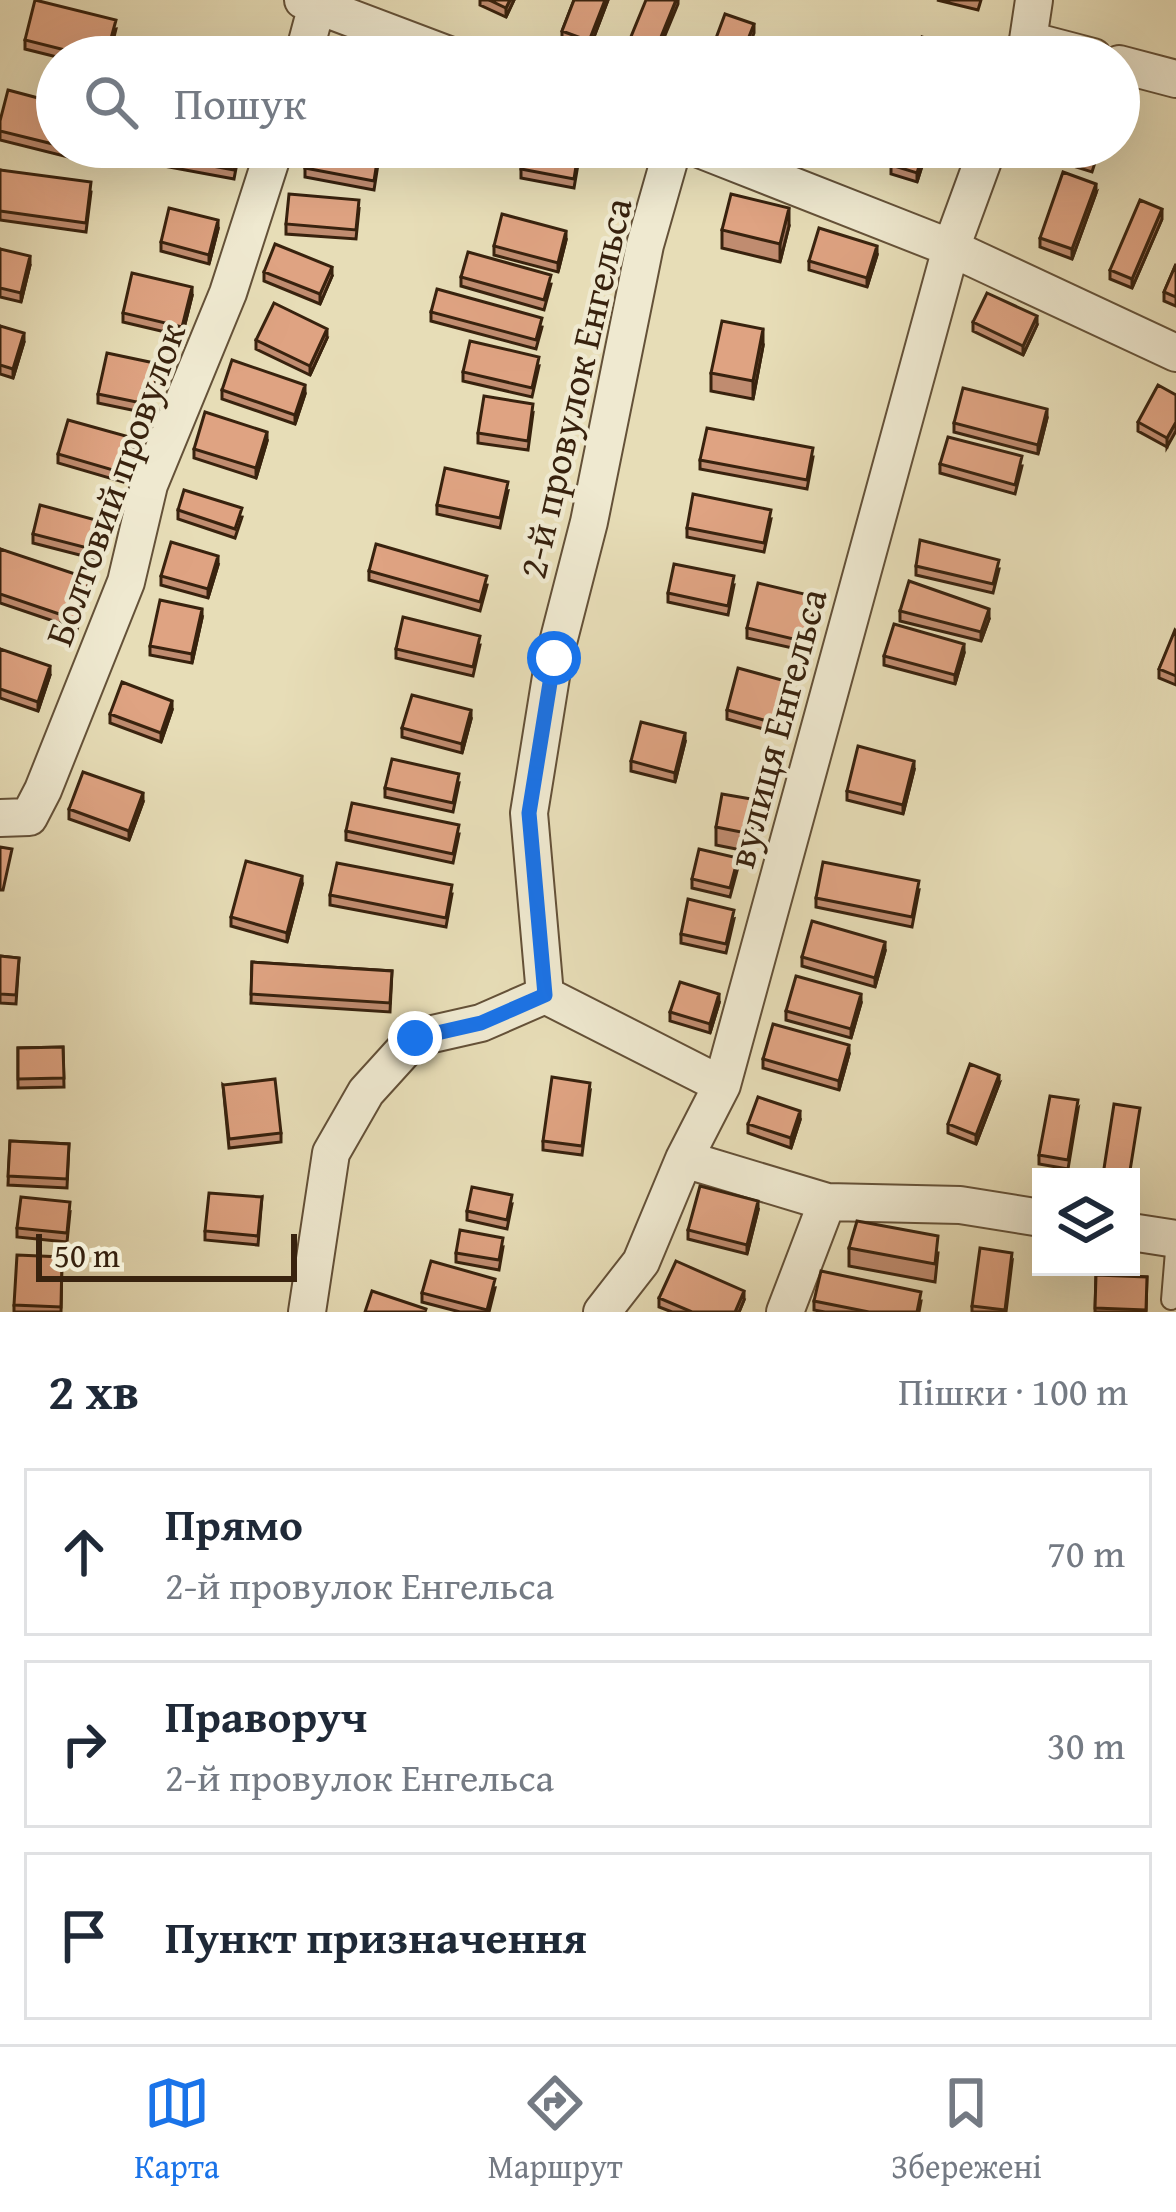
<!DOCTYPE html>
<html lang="uk">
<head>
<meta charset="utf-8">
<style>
	:root { --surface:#fff; --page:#f6f6f7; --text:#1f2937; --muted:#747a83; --line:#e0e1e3; --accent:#1a73e8 }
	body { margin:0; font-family:"Gentium Book Plus",serif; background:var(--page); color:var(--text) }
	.controls { position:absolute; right:36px; bottom:36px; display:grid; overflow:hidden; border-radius:0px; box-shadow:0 12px 48px #0002 }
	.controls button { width:108px; height:108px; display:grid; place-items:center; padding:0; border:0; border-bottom:3px solid var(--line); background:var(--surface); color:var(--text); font:60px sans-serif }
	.scale { position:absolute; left:36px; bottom:30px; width:261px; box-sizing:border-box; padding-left:12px; border:6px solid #38220e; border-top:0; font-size:33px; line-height:42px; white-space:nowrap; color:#38220e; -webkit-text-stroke:9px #efe9d0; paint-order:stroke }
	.stop { position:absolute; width:36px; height:36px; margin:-27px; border:9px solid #1a73e8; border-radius:50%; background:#fff }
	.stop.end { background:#1a73e8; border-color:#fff; box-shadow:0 3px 12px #0008 }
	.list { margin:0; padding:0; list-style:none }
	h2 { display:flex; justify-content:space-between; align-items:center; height:156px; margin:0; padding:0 48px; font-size:51px }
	h2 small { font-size:39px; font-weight:400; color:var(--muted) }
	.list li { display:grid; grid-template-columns:78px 1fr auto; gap:36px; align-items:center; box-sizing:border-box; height:168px; margin:0 24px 24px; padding:0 24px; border:3px solid var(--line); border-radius:0px }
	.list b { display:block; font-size:45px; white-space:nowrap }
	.list p { margin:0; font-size:39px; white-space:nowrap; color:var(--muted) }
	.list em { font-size:39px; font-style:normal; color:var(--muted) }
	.icon { flex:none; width:66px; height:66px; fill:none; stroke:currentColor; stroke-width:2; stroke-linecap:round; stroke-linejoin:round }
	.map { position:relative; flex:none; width:1176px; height:1312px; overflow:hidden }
	.search { position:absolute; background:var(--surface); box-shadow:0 12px 48px #0002; left:36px; right:36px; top:36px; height:132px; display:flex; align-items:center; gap:30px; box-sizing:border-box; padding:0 42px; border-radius:66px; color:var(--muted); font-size:45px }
	.sheet { height:732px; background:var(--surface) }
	nav { display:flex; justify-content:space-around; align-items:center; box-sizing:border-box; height:168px; border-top:3px solid var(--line); background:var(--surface); font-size:33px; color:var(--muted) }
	nav a { display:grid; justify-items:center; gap:6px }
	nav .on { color:var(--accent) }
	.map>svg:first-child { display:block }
</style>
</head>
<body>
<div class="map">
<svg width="1176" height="1312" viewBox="0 0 1176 1312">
	<rect width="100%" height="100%" fill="#e7ddb7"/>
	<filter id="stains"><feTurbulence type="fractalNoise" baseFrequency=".00167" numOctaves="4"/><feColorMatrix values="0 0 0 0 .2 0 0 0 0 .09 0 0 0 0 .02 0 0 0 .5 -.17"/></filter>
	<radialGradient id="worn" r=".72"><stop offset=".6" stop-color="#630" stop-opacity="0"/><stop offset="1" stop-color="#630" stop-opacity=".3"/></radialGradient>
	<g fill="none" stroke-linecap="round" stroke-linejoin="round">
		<defs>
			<path id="service" d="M 1171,1300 L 1176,1239"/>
			<path id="minor" d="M 303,0 L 454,57
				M 1028,40 L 1093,57
				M 303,57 L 317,5
				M 1022,57 L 1028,40 L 1034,0
				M 1119,64 L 1176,79
				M 694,147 L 951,248 L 1176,353
				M 0,818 L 29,817 L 43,790 L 126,582 L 149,485 L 228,293 L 275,147
				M 545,995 L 722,1085
				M 684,1159 L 827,1202 L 960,1205 L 1041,1218
				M 1131,1232 L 1176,1239
				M 307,1312 L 331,1153 L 366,1092 L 415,1038 L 481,1023 L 545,995 L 529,813 L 554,658 L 589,522 L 645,245 L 673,147
				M 602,1312 L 641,1262 L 684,1159 L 722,1085 L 951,248 L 988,147
				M 785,1312 L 827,1202"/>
		</defs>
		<!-- service casing -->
		<use href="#service" stroke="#645138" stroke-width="22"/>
		<!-- minor casing -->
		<use href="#minor" stroke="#645138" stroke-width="40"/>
		<!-- service -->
		<use href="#service" stroke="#efe9d0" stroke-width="18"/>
		<!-- minor -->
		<use href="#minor" stroke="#efe9d0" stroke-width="36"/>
	</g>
	<!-- wall -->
	<path fill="#c08c70" stroke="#38220e" stroke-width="3" d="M 480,0 L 514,0 L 506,17 L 480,5 Z
		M 574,0 L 608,0 L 589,50 L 562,40 L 562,31 Z
		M 678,0 L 656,57 L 638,57 L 628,53 L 628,44 Z
		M 937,0 L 981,0 L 978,10 Z
		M 116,29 L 109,57 L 57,57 L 25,49 L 25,40 Z
		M 57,103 L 57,147 L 75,147 L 72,158 L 0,140 L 0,121 Z
		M 240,147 L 234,179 L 142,162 L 142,153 Z
		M 581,147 L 574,188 L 521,178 L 521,169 Z
		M 928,147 L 917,182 L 891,174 L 891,165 Z
		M 1034,147 L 1100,147 L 1092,172 L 1034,154 Z
		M 379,158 L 374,190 L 305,177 L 305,168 Z
		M 0,170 L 91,192 L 86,232 L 0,220 Z
		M 1096,193 L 1072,259 L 1040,247 L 1040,238 Z
		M 359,209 L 356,239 L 286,234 L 286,224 Z
		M 1162,219 L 1132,288 L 1110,279 L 1110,270 Z
		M 789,226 L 780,262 L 722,248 L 722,230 Z
		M 218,229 L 209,264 L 161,251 L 161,242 Z
		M 566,240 L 558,272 L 494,255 L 494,246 Z
		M 0,249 L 30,265 L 21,302 L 0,297 Z
		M 877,255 L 867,287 L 809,270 L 809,261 Z
		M 1176,264 L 1176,306 L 1164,301 L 1164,292 Z
		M 264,272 L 332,276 L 320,304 L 264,281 Z
		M 461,277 L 551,284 L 544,310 L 461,286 Z
		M 192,296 L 182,336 L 123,322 L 123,313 Z
		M 431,312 L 542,327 L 536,349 L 431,321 Z
		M 973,322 L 1037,325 L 1023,355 L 973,331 Z
		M 0,326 L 24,342 L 13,378 L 0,374 Z
		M 327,338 L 310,375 L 256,349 L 256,340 Z
		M 763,346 L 753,399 L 711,391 L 711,373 Z
		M 539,366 L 532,397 L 463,381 L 463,372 Z
		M 159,373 L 151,414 L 98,403 L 98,394 Z
		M 222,390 L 305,394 L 295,424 L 222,399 Z
		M 1176,395 L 1167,447 L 1138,431 L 1138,422 Z
		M 533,413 L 528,450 L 478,443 L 478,433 Z
		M 1047,418 L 1038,454 L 954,432 L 954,423 Z
		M 267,441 L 256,478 L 194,458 L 194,449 Z
		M 133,448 L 123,482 L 58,463 L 58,454 Z
		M 813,457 L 807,489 L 700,469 L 700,460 Z
		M 940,464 L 1022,466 L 1015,494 L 940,473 Z
		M 508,491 L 500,528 L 437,514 L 437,505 Z
		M 178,510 L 242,517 L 235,538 L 178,519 Z
		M 771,519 L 764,552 L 687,537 L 687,528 Z
		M 107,532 L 99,560 L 33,543 L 33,534 Z
		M 0,549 L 90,588 L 77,629 L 0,603 Z
		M 218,565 L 208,598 L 161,585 L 161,576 Z
		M 916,566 L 999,569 L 993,593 L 916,575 Z
		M 369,571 L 487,585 L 480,611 L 369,580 Z
		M 734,585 L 728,615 L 668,602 L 668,593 Z
		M 817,606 L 806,651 L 747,638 L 747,628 Z
		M 900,611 L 989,619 L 981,641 L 900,621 Z
		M 202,618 L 192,663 L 150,655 L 150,646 Z
		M 1176,631 L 1176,685 L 1159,678 L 1159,669 Z
		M 480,645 L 473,676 L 396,658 L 396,649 Z
		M 0,649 L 50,675 L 38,711 L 0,698 Z
		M 964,653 L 955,684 L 884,665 L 884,656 Z
		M 789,691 L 778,733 L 727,719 L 727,710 Z
		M 172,710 L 161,742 L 110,723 L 110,714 Z
		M 471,719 L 462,753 L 402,737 L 402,728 Z
		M 685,742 L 675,782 L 631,771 L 631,761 Z
		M 914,770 L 903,814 L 847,800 L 847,791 Z
		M 459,783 L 453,812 L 385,797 L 385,788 Z
		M 143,802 L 129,840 L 69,819 L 69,809 Z
		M 757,818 L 751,852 L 716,845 L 716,827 Z
		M 346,831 L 459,834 L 453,863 L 346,840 Z
		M 738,867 L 730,897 L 692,888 L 692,879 Z
		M 302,885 L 287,942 L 231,926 L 231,917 Z
		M 919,890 L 912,927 L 816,907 L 816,898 Z
		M 452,894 L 446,927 L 330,905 L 330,895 Z
		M 734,919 L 726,953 L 681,943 L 681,934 Z
		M 885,951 L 875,987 L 802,966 L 802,957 Z
		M 0,956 L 19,958 L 16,1004 L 0,1003 Z
		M 252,962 L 392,971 L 390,1012 L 251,1003 Z
		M 719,1003 L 710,1033 L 670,1021 L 670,1012 Z
		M 861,1003 L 851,1038 L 786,1020 L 786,1011 Z
		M 63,1047 L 64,1087 L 18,1088 L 18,1048 Z
		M 849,1054 L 839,1090 L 763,1068 L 763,1059 Z
		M 999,1084 L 976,1144 L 948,1133 L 948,1124 Z
		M 223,1085 L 281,1133 L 281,1142 L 229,1148 Z
		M 590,1092 L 582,1155 L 543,1150 L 543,1141 Z
		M 1078,1109 L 1068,1169 L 1039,1164 L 1039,1155 Z
		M 800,1120 L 791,1148 L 748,1133 L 748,1124 Z
		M 10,1141 L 69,1144 L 67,1188 L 8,1185 Z
		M 262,1197 L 258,1245 L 205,1240 L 205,1231 Z
		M 512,1204 L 507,1229 L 467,1220 L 467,1211 Z
		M 758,1210 L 747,1254 L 688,1239 L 688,1230 Z
		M 70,1212 L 67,1242 L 17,1237 L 17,1228 Z
		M 503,1247 L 499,1270 L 456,1262 L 456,1253 Z
		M 849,1248 L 938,1253 L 935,1282 L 849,1266 Z
		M 62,1257 L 61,1312 L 14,1312 L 14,1305 Z
		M 1012,1262 L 1006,1312 L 972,1312 L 972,1306 Z
		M 1096,1275 L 1147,1277 L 1146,1312 L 1095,1312 Z
		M 495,1288 L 489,1312 L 460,1312 L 422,1302 L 422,1293 Z
		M 659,1298 L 744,1300 L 739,1312 L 672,1312 L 659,1307 Z
		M 814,1301 L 921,1301 L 919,1312 L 825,1312 L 814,1310 Z"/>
	<!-- shaded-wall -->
	<path fill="#9c725b" stroke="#38220e" stroke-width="3" d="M 510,0 L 514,0 L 506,17 L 506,8 Z
		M 605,0 L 608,0 L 589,50 L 589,41 Z
		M 676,0 L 678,0 L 678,4 L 656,57 L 654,57 Z
		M 754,24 L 754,33 L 745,57 L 741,57 Z
		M 925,147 L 928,147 L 917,182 L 917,173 Z
		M 1096,184 L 1096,193 L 1072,259 L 1072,249 Z
		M 789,208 L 789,226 L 780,262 L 780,244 Z
		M 1162,209 L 1162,219 L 1132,288 L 1132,279 Z
		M 218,220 L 218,229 L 209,264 L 209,255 Z
		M 566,231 L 566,240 L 558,272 L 558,263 Z
		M 877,246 L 877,255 L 867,287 L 867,278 Z
		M 30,256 L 30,265 L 21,302 L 21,293 Z
		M 332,267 L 332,276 L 320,304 L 320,294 Z
		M 192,287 L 192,296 L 182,336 L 182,327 Z
		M 1037,316 L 1037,325 L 1023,355 L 1023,346 Z
		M 327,329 L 327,338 L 310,375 L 310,366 Z
		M 763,329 L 763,346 L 753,399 L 753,381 Z
		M 24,333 L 24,342 L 13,378 L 13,369 Z
		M 305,385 L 305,394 L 295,424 L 295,415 Z
		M 1047,409 L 1047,418 L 1038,454 L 1038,445 Z
		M 1176,422 L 1176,431 L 1167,447 L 1167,438 Z
		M 267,432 L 267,441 L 256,478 L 256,468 Z
		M 133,438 L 133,448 L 123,482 L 123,473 Z
		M 218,556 L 218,565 L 208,598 L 208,589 Z
		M 90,579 L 90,588 L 77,629 L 77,620 Z
		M 817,597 L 817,606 L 806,651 L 806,642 Z
		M 202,609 L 202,618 L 192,663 L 192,654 Z
		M 989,609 L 989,619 L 981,641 L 981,632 Z
		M 964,644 L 964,653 L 955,684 L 955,675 Z
		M 50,666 L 50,675 L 38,711 L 38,702 Z
		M 789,682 L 789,691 L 778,733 L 778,724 Z
		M 172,701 L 172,710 L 161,742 L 161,733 Z
		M 471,710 L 471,719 L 462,753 L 462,744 Z
		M 685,733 L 685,742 L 675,782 L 675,773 Z
		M 914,761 L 914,770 L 903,814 L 903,805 Z
		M 143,793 L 143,802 L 129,840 L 129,831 Z
		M 757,800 L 757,818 L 751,852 L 751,834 Z
		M 302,876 L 302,885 L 287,942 L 287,933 Z
		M 885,942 L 885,951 L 875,987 L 875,978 Z
		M 719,994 L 719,1003 L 710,1033 L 710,1024 Z
		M 861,994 L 861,1003 L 851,1038 L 851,1029 Z
		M 849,1045 L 849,1054 L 839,1090 L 839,1081 Z
		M 999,1075 L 999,1084 L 976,1144 L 976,1135 Z
		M 800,1111 L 800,1120 L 791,1148 L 791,1138 Z
		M 758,1201 L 758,1210 L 747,1254 L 747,1245 Z
		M 744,1291 L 744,1300 L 739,1312 L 735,1312 Z"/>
	<!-- building -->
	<path fill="#dfa382" stroke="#38220e" stroke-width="3" d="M 35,0 L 116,20 L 106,57 L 93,57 L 25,40 Z
		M 489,0 L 510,0 L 506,8 Z
		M 574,0 L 605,0 L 589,41 L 562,31 Z
		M 646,0 L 676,0 L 654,54 L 628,44 Z
		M 725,14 L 754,24 L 741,57 L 709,57 Z
		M 922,37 L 969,53 L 968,57 L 915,57 Z
		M 238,39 L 266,46 L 263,57 L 234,57 Z
		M 8,90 L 57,103 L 57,145 L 0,131 L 0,121 Z
		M 143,147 L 238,147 L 234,170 L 142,153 Z
		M 308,147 L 367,147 L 379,149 L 374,181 L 305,168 Z
		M 525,147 L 579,147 L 574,179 L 521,169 Z
		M 897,147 L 925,147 L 917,173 L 891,165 Z
		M 1042,147 L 1097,147 L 1092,162 Z
		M 0,170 L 91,182 L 86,223 L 0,211 Z
		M 1063,172 L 1096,184 L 1072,249 L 1040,238 Z
		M 289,194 L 359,200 L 356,230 L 286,224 Z
		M 731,194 L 789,208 L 780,244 L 722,230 Z
		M 1140,200 L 1162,209 L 1132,279 L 1110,270 Z
		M 169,208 L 218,220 L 209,255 L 161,242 Z
		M 502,214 L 566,231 L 558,263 L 494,246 Z
		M 819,228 L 877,246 L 867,278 L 809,261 Z
		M 275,244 L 332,267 L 320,294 L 264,272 Z
		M 0,249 L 30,256 L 21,293 L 0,288 Z
		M 468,252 L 551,275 L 544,300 L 461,277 Z
		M 1176,264 L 1176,297 L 1164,292 Z
		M 132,273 L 192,287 L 182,327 L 123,313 Z
		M 437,289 L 542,318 L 536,340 L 431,312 Z
		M 987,293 L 1037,316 L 1023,346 L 973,322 Z
		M 274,303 L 327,329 L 310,366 L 256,340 Z
		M 722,321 L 763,329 L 753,381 L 711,373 Z
		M 0,326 L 24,333 L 13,369 L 0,365 Z
		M 470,341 L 539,357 L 532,388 L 463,372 Z
		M 107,353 L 159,364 L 151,405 L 98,394 Z
		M 232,360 L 305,385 L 295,415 L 222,390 Z
		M 1158,385 L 1176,395 L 1176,422 L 1167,438 L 1138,422 Z
		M 963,388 L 1047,409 L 1038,445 L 954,423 Z
		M 484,396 L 533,404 L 528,441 L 478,433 Z
		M 205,412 L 267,432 L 256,468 L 194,449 Z
		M 68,420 L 133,438 L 123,473 L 58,454 Z
		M 707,428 L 813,448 L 807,480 L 700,460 Z
		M 948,437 L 1022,456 L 1015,485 L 940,464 Z
		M 445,468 L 508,482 L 500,518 L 437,505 Z
		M 184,490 L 242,508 L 235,529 L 178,510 Z
		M 693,494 L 771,510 L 764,543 L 687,528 Z
		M 40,505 L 107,523 L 99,551 L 33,534 Z
		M 920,540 L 999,560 L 993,584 L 916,566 Z
		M 171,542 L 218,556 L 208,589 L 161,576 Z
		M 376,544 L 487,576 L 480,602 L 369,571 Z
		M 0,549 L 90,579 L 77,620 L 0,594 Z
		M 674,564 L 734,576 L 728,606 L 668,593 Z
		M 909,581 L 989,609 L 981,632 L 900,611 Z
		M 758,583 L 817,597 L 806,642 L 747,628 Z
		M 160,600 L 202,609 L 192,654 L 150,646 Z
		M 403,617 L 480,636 L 473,667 L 396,649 Z
		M 894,624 L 964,644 L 955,675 L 884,656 Z
		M 1175,630 L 1176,631 L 1176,676 L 1159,669 Z
		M 0,649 L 50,666 L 38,702 L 0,689 Z
		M 738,668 L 789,682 L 778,724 L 727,710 Z
		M 122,682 L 172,701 L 161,733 L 110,714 Z
		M 412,695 L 471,710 L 462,744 L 402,728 Z
		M 641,722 L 685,733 L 675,773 L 631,761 Z
		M 858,746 L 914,761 L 903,805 L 847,791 Z
		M 392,759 L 459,774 L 453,803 L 385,788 Z
		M 83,772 L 143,793 L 129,831 L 69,809 Z
		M 722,794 L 757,800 L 751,834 L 716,827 Z
		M 352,803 L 459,825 L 453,854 L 346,831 Z
		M 0,847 L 12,849 L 3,890 L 0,890 Z
		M 699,849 L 738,858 L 730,888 L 692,879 Z
		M 246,861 L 302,876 L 287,933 L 231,917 Z
		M 823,862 L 919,881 L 912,917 L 816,898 Z
		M 337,863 L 452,885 L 446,918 L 330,895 Z
		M 688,899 L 734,910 L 726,944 L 681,934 Z
		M 812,921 L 885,942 L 875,978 L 802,957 Z
		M 0,956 L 19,958 L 16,995 L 0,994 Z
		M 252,962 L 392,971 L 390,1003 L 251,994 Z
		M 796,976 L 861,994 L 851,1029 L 786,1011 Z
		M 680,982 L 719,994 L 710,1024 L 670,1012 Z
		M 773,1024 L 849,1045 L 839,1081 L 763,1059 Z
		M 63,1047 L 64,1078 L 18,1079 L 18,1048 Z
		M 970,1064 L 999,1075 L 976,1135 L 948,1124 Z
		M 552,1077 L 590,1083 L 582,1146 L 543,1141 Z
		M 275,1079 L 281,1133 L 229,1139 L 223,1085 Z
		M 1050,1096 L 1078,1100 L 1068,1160 L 1039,1155 Z
		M 758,1097 L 800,1111 L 791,1138 L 748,1124 Z
		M 1114,1104 L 1140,1108 L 1129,1177 L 1103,1175 Z
		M 10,1141 L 69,1144 L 67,1179 L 8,1176 Z
		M 700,1186 L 758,1201 L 747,1245 L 688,1230 Z
		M 472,1187 L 512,1195 L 507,1220 L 467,1211 Z
		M 209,1193 L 262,1197 L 258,1236 L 205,1231 Z
		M 21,1197 L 70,1202 L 67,1233 L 17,1228 Z
		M 857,1221 L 938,1236 L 935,1264 L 849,1248 Z
		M 460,1230 L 503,1238 L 499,1260 L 456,1253 Z
		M 980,1248 L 1012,1253 L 1005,1310 L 972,1306 Z
		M 17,1255 L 62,1257 L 61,1307 L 14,1305 Z
		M 431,1261 L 495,1279 L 487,1310 L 422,1293 Z
		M 676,1261 L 744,1291 L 735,1312 L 692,1312 L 659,1298 Z
		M 821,1271 L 921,1292 L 917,1312 L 869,1312 L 814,1301 Z
		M 1096,1275 L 1147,1277 L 1146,1310 L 1095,1308 Z
		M 372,1291 L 426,1309 L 425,1312 L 365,1312 Z"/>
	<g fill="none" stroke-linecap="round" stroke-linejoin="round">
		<!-- route -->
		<path stroke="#1a73e8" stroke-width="15" d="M 415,1038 L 481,1023 L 545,995 L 529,813 L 554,658"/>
	</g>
	<g text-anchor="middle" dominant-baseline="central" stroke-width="9" stroke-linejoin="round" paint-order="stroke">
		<!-- street labels -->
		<g font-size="39" fill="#38220e" stroke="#efe9d0">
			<text transform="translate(574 388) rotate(-77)">2-й провулок Енгельса</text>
			<text transform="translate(114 484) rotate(-70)">Болтовий провулок</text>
			<text transform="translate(776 728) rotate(-75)">вулиця Енгельса</text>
		</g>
	</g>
	<rect width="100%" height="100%" filter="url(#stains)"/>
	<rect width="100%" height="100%" fill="url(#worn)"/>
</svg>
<div class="controls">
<button><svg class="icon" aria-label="layers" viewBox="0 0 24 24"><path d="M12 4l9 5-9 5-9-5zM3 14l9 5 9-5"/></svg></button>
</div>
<div class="scale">50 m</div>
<div class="stop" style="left:554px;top:658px"></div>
<div class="stop end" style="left:415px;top:1038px"></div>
<div class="search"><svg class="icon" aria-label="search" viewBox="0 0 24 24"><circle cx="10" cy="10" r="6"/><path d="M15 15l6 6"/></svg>Пошук</div>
</div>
<section class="sheet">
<h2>2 хв<small>Пішки · 100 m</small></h2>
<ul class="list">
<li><svg class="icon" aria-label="ahead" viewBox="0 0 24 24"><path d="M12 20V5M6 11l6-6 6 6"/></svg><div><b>Прямо</b><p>2-й провулок Енгельса</p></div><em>70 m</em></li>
<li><svg class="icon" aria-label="right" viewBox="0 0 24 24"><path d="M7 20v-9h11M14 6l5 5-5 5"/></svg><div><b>Праворуч</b><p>2-й провулок Енгельса</p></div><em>30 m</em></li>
<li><svg class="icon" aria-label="arrive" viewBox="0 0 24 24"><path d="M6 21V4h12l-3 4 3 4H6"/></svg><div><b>Пункт призначення</b></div></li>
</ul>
</section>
<nav>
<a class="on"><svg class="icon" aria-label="map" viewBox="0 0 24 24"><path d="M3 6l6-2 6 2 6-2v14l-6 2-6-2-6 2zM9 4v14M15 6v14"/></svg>Карта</a>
<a><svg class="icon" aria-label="directions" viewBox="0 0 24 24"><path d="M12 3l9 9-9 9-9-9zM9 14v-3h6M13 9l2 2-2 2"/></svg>Маршрут</a>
<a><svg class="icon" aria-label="saved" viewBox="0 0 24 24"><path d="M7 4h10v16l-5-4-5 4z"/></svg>Збережені</a>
</nav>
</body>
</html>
